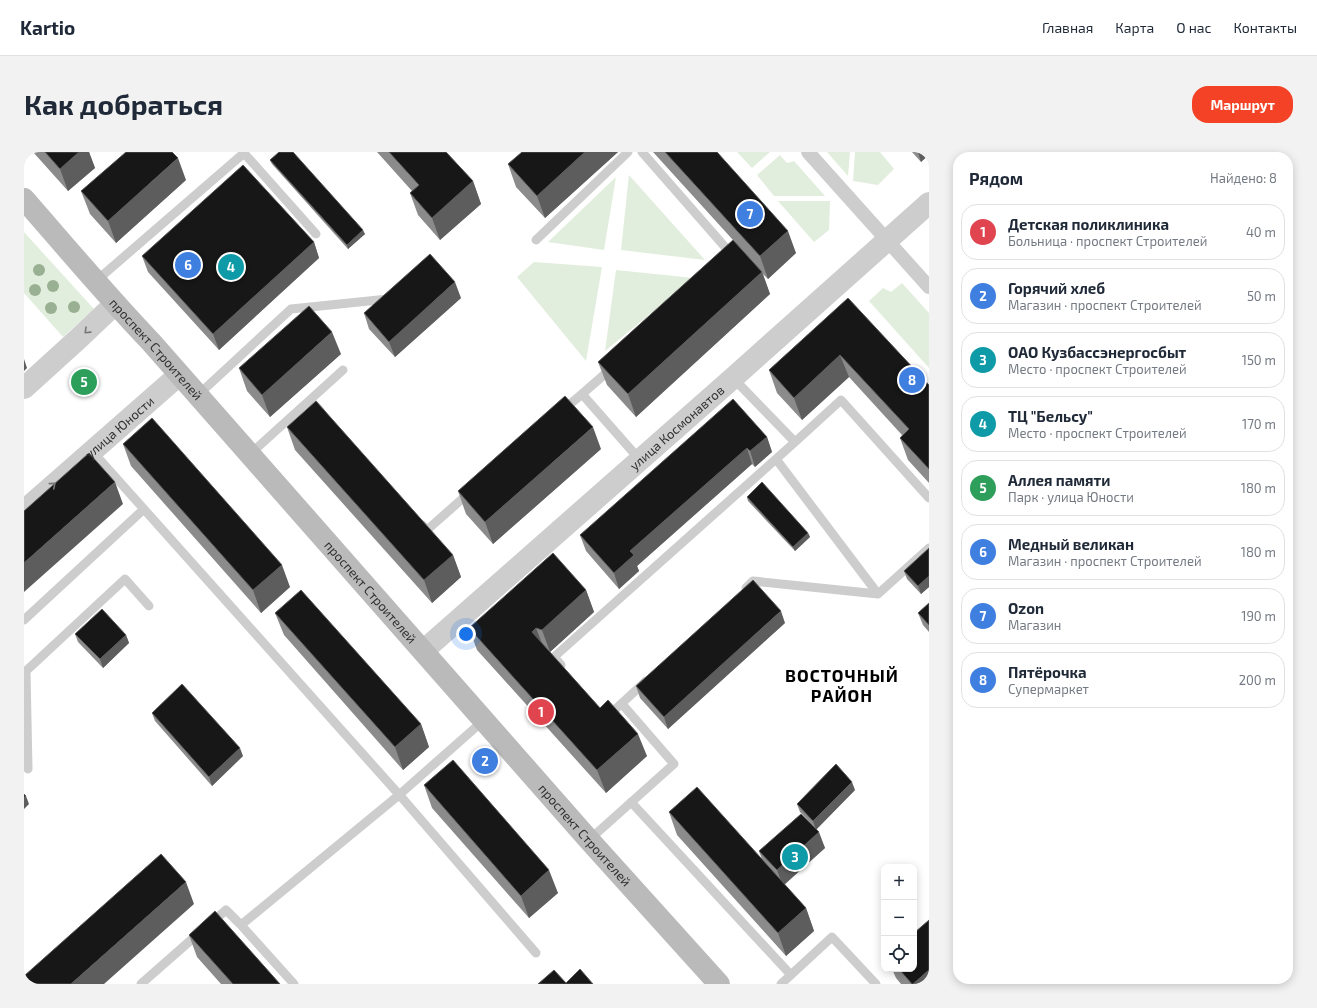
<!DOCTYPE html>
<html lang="ru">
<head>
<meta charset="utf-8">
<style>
	:root { --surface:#fff; --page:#f2f2f3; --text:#1f2937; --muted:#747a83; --line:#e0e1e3; --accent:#f34225 }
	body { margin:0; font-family:"Exo 2",sans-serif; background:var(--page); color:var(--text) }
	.controls { position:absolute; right:12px; bottom:12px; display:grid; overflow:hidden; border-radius:8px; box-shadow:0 2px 10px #0003 }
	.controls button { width:36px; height:36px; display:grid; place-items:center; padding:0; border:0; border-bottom:1px solid var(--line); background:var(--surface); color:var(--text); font:20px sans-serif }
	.you { position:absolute; left:442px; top:482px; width:14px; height:14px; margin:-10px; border:3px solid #fff; border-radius:50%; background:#1a73e8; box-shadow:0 0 0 6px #1a73e833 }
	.badge { display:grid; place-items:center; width:26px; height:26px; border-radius:50%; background:var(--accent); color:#fff; font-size:13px; font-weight:700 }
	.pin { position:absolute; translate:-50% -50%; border:2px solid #fff; box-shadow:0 1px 4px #0006 }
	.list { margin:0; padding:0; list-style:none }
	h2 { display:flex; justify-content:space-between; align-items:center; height:52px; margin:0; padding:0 16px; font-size:17px }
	h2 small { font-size:13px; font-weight:400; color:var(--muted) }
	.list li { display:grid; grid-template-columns:26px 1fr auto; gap:12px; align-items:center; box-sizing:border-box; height:56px; margin:0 8px 8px; padding:0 8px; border:1px solid var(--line); border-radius:16px }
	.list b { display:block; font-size:15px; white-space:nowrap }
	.list p { margin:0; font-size:13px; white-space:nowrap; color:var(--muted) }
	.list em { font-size:13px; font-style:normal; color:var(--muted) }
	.icon { flex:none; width:22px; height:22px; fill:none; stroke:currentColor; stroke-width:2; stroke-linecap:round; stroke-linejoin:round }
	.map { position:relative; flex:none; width:905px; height:832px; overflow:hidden; border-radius:16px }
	header { display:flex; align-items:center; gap:24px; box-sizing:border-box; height:56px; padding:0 20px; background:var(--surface); border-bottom:1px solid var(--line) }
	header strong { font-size:19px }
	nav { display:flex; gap:22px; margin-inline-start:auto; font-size:14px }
	.intro { display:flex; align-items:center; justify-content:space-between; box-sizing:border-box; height:96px; padding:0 24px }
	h1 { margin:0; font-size:28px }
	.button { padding:10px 18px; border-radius:16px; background:var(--accent); color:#fff; font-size:14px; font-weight:700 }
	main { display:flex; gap:24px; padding:0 24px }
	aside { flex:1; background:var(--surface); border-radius:16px; box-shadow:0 2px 10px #0003 }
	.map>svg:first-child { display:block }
</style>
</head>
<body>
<header>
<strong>Kartio</strong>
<nav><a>Главная</a><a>Карта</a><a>О нас</a><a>Контакты</a></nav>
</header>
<div class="intro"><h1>Как добраться</h1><a class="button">Маршрут</a></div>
<main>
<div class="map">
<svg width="905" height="832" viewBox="0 0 905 832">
	<rect width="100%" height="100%" fill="#fff"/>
	<!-- green -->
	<path fill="#e2eedd" d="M 713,0 L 746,0 L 728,16 Z
		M 803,0 L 826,0 L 824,24 Z
		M 831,0 L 856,0 L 870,17 L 854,33 L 829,29 Z
		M 756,3 L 763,11 L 770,9 L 801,44 L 750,44 L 733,23 Z
		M 605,22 L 605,23 L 681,108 L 597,98 Z
		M 592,25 L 580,98 L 524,90 Z
		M 754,49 L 806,49 L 805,78 L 790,90 Z
		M 0,80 L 70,157 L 39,185 L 0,141 Z
		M 510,110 L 578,115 L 562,209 L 493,125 Z
		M 592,118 L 670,126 L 581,199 Z
		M 878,131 L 905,161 L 905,216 L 845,149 L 859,136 L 867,140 Z"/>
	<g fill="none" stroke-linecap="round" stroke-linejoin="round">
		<!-- service -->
		<path stroke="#cdcdcd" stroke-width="9" d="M 219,0 L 292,82
			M 618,0 L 708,103
			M 512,88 L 604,0
			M 72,129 L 220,1
			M 709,226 L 771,290 L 817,248 L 905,346
			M 558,242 L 589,215
			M 174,243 L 267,157 L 364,147
			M 286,248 L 297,260
			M 538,259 L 558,242 L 616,308
			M 68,299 L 379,647 L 512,801
			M 225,303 L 319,218
			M 398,373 L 403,378 L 446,340
			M 722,436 L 729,429 L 854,442 L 752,307
			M 854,442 L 905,396
			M 0,468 L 120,357
			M 537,513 L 530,505 L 771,290
			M 2,519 L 101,427 L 125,454
			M 0,521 L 2,519 L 4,617
			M 584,564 L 622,529
			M 607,650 L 767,823
			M 565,688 L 650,612 L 598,552
			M 186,772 L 202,758 L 217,773
			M 117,832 L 175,781
			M 270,832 L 217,773 L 375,643 L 460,568
			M 757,832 L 808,785 L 852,832"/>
		<!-- pedestrian -->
		<path stroke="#cdcdcd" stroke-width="14" d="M 784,0 L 905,135"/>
		<!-- tertiary -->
		<g stroke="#cdcdcd" stroke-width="22">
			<path d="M 0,236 L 54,187 L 91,152"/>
			<path id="s1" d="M 0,359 L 155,223"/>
			<path id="s2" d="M 399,499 L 709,226 L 905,51"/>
		</g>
		<!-- secondary -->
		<path stroke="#bababa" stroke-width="22" id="s3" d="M 0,47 C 42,95 83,144 127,190 L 565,688 L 695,832"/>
	</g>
	<!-- trees -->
	<g fill="#9ab092">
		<circle cx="15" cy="118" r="6"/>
		<circle cx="29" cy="134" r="6"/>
		<circle cx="11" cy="138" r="6"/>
		<circle cx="50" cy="155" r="6"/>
		<circle cx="27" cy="156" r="6"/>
	</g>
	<!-- wall -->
	<path fill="#8b8b8b" d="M 9,0 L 65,0 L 71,16 L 44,39 Z
		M 353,0 L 422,0 L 449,29 L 457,52 L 416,88 L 394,63 L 386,41 L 388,39 Z
		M 498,0 L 594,0 L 521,66 L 492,35 L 484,12 Z
		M 629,0 L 693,0 L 772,101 L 744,127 L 739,122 L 746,142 L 612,265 L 583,233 L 574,210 L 709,88 Z
		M 888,0 L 905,0 L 897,10 Z
		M 246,8 L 341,82 L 324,97 L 248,12 Z
		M 162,28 L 92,91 L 66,62 L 57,39 Z
		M 290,90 L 295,106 L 195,198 L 124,120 L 118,104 Z
		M 437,146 L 371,205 L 345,177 L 340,161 Z
		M 824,146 L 905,233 L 905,331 L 884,308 L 876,286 L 878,283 L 825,225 L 778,268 L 753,241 L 745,218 Z
		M 317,202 L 246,265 L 223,239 L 215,216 Z
		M 263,275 L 429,403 L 437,425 L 408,451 L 271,298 Z
		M 743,285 L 748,300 L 731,315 L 728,312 L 613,414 L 615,419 L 595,437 L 562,399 L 556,383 Z
		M 99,292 L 266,435 L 237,461 L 107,314 Z
		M 577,297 L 469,392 L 442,362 L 434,339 Z
		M 723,345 L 784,381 L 786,385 L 771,399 L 724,349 Z
		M 905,396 L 905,435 L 897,442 L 883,427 L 880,419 Z
		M 562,438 L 570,460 L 526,500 L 576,556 L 623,604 L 582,641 L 453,498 L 445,476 Z
		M 905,451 L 905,480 L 899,473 L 894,461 Z
		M 251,461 L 397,572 L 405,595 L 379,618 L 260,483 Z
		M 761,471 L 644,577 L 616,546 L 612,534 Z
		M 51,482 L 102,483 L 105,491 L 79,516 L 54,490 Z
		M 128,561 L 219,604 L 188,634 L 131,569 Z
		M 400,633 L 534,741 L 505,766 L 408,656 Z
		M 831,638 L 792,677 L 801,696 L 760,732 L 782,756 L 790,779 L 762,804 L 653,683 L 645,660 L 738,707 L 735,699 L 791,676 L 776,660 L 773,652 Z
		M 165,783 L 256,832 L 197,832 L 173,805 Z
		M 868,817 L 890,817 L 905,832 L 877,832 L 872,826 Z"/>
	<!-- shaded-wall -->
	<path fill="#5d5d5d" d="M 55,0 L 65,0 L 71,16 L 44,39 L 36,17 Z
		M 561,0 L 594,0 L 521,66 L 513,44 Z
		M 894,0 L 905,0 L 905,3 L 897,10 Z
		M 154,6 L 162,28 L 92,91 L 84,69 Z
		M 449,29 L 457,52 L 416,88 L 408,66 Z
		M 339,78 L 341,82 L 324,97 L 323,93 Z
		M 764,79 L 772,101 L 744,127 L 736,104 Z
		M 290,90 L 295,106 L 195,198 L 189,182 Z
		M 738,120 L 746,142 L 612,265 L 604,242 Z
		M 431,130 L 437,146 L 371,205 L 365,190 Z
		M 308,180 L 317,202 L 246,265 L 238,243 Z
		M 816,203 L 825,225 L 778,268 L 770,246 Z
		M 0,207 L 3,216 L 0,219 Z
		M 569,275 L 577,297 L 469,392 L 461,370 Z
		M 743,285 L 748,300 L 731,315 L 726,299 Z
		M 723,296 L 728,312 L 613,414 L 615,419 L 595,437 L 590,421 L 606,399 Z
		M 91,330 L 99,352 L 0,440 L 0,411 Z
		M 784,381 L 786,385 L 771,399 L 769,395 Z
		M 429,403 L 437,425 L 408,451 L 400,428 Z
		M 258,413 L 266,435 L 237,461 L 229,438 Z
		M 905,424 L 905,435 L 897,442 L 894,434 Z
		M 562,438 L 570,460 L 526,500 L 518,478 Z
		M 757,459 L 761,471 L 644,577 L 640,565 Z
		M 512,476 L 521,499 L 508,480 Z
		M 102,483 L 105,491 L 79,516 L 76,507 Z
		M 397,572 L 405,595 L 379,618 L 371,595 Z
		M 614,582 L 623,604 L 582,641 L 573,618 Z
		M 216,596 L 219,604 L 188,634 L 185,625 Z
		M 828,630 L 831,638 L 792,678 L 789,669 Z
		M 2,644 L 5,652 L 0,657 L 0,646 Z
		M 795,680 L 801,696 L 759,734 L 753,718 Z
		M 525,718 L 534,741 L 505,766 L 497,744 Z
		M 162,730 L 170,752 L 80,832 L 47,832 Z
		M 782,756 L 790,779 L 762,804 L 754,781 Z
		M 905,818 L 905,832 L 889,832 Z"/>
	<!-- building -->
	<path fill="#171717" stroke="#5d5d5d" d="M 21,0 L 55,0 L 36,17 Z
		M 102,0 L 148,0 L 154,6 L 84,69 L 57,39 Z
		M 255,0 L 269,0 L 339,78 L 323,93 L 246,8 Z
		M 365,0 L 422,0 L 449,29 L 408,66 L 386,41 L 395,33 Z
		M 498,0 L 561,0 L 513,44 L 484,12 Z
		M 641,0 L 693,0 L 764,79 L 736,104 Z
		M 219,13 L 290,90 L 189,182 L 118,104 Z
		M 709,88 L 738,120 L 604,242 L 574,210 Z
		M 406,102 L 431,130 L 365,190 L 340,161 Z
		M 824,146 L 905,233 L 905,317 L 876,286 L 885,277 L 816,203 L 770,246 L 745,218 Z
		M 285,154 L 308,180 L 238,243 L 215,216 Z
		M 541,244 L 569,275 L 461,370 L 434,339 Z
		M 709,247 L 743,285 L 726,299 L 723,296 L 606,399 L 610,403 L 590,421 L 556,383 Z
		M 292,249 L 429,403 L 400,428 L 263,275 Z
		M 128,266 L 258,413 L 229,438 L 99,292 Z
		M 65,301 L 91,330 L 0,411 L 0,359 Z
		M 738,330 L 784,381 L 769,395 L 723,345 Z
		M 905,396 L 905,424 L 894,434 L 880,419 Z
		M 529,401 L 562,438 L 518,478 L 512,476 L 508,480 L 576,556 L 584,548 L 614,582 L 573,618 L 445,476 Z
		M 729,428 L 757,459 L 640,565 L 612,534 Z
		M 277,438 L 397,572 L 371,595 L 251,461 Z
		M 905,451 L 905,473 L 894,461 Z
		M 78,457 L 102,483 L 76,507 L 51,482 Z
		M 158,532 L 216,596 L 185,625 L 128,561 Z
		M 429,608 L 525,718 L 497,744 L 400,633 Z
		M 812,612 L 828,630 L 789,669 L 773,652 Z
		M 673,635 L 782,756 L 754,781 L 645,660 Z
		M 0,642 L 2,644 L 0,646 Z
		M 777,662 L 795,680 L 753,718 L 735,699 Z
		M 137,702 L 162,730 L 47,832 L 0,832 L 0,824 Z
		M 191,759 L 256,832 L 209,832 L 165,783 Z
		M 905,768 L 905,818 L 889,832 L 888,832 L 875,817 L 890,817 L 890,781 Z
		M 556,817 L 569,832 L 514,832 L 530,818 L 542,831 Z"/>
	<!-- one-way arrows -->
	<defs><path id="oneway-chevron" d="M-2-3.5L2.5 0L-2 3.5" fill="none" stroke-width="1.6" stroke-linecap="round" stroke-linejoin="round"/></defs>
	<g stroke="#777">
		<use href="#oneway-chevron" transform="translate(63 179) rotate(136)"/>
		<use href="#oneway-chevron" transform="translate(29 333) rotate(-41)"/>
	</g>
	<g text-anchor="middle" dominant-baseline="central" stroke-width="4" stroke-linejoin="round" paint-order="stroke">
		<!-- street labels -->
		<g font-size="13" fill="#303030" stroke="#fff">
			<text stroke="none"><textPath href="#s3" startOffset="200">проспект Строителей</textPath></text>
			<text stroke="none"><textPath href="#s1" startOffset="127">улица Юности</textPath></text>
			<text stroke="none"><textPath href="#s2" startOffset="338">улица Космонавтов</textPath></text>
			<text stroke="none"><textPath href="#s3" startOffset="524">проспект Строителей</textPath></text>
			<text stroke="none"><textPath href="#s3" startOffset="848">проспект Строителей</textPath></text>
		</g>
		<!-- district labels -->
		<g font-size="17" font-weight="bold" letter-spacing="1" fill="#000" stroke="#fff">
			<text x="818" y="523">ВОСТОЧНЫЙ<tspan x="818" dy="20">РАЙОН</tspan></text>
		</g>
	</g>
</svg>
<div class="controls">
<button>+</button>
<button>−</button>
<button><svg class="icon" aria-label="locate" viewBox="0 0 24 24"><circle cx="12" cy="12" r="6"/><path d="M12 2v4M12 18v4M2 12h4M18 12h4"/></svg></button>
</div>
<div class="you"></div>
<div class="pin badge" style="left:517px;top:560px;background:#e0444e">1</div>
<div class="pin badge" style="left:461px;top:609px;background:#3f7fe0">2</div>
<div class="pin badge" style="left:771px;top:705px;background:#0f9aa8">3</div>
<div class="pin badge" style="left:207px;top:115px;background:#0f9aa8">4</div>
<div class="pin badge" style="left:60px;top:230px;background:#2e9e5b">5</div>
<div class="pin badge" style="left:164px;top:113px;background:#3f7fe0">6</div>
<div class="pin badge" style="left:726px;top:62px;background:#3f7fe0">7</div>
<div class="pin badge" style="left:888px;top:228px;background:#3f7fe0">8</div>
</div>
<aside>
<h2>Рядом<small>Найдено: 8</small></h2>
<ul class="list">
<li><span class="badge" style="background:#e0444e">1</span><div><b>Детская поликлиника</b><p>Больница · проспект Строителей</p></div><em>40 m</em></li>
<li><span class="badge" style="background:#3f7fe0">2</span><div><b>Горячий хлеб</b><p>Магазин · проспект Строителей</p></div><em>50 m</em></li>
<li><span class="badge" style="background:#0f9aa8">3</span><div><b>ОАО Кузбассэнергосбыт</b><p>Место · проспект Строителей</p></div><em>150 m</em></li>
<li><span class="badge" style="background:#0f9aa8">4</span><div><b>ТЦ &quot;Бельсу&quot;</b><p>Место · проспект Строителей</p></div><em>170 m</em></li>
<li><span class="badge" style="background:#2e9e5b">5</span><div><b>Аллея памяти</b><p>Парк · улица Юности</p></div><em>180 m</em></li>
<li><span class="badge" style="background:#3f7fe0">6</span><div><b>Медный великан</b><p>Магазин · проспект Строителей</p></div><em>180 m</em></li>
<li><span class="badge" style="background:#3f7fe0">7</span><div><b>Ozon</b><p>Магазин</p></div><em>190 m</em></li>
<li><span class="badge" style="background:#3f7fe0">8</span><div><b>Пятёрочка</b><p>Супермаркет</p></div><em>200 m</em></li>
</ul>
</aside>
</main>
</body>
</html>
